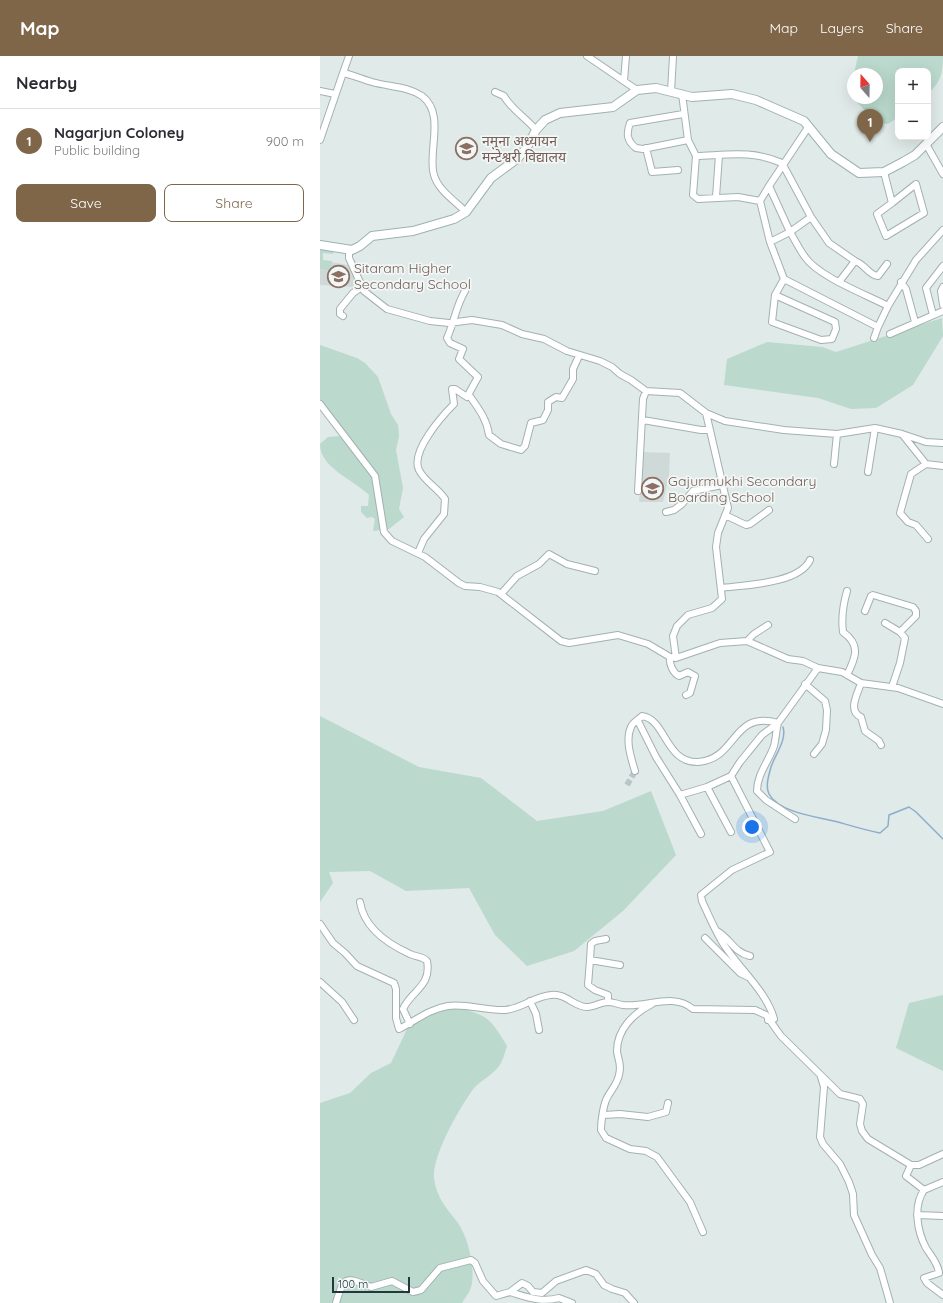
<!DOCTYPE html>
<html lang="en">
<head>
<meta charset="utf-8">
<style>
	:root { --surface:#fff; --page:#f2f2f3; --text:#2b2b33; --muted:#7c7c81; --line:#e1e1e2; --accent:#7f6648 }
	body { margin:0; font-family:Quicksand,"Noto Sans Devanagari",sans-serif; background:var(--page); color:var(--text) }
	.controls { position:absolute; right:12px; top:12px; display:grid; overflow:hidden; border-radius:8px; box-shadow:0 4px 16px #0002 }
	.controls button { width:36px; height:36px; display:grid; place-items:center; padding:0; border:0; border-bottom:1px solid var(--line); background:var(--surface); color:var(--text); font:20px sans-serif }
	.compass { position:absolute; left:527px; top:12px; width:36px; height:36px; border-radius:50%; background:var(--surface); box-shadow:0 4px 16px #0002; rotate:340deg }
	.scale { position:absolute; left:12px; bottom:10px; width:78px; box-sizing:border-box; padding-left:4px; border:2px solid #223839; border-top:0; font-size:11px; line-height:14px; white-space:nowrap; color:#223839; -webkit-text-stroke:3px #f1f7f6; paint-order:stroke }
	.you { position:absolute; left:432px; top:771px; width:14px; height:14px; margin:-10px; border:3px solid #fff; border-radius:50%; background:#1a73e8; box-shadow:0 0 0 6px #1a73e833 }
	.badge { display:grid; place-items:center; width:26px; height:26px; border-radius:50%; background:var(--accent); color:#fff; font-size:13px; font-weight:700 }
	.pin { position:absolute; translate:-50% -33px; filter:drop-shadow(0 1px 2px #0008) }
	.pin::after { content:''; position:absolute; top:21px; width:14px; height:12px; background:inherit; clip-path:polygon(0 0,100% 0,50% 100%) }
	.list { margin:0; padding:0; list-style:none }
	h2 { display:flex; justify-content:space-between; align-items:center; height:52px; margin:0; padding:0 16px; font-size:17px }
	h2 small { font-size:13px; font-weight:400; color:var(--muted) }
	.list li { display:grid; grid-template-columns:26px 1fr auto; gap:12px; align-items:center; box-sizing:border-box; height:64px; padding:0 16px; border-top:1px solid var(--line) }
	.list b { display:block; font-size:15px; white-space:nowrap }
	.list p { margin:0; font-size:13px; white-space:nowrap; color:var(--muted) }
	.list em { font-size:13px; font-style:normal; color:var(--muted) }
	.actions { display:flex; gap:8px; padding:12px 16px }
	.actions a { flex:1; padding:9px 0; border:1px solid var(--accent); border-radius:8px; text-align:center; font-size:14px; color:var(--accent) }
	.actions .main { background:var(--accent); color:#fff }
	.map { position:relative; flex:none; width:623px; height:1247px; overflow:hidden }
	header { display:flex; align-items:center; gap:24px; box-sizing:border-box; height:56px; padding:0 20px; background:var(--accent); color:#fff }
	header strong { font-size:19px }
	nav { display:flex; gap:22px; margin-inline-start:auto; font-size:14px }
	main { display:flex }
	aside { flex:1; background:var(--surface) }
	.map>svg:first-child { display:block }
</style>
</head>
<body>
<header>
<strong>Map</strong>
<nav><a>Map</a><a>Layers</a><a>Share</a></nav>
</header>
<main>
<aside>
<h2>Nearby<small></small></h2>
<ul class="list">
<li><span class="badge">1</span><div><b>Nagarjun Coloney</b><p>Public building</p></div><em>900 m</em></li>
</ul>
<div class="actions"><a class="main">Save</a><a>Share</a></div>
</aside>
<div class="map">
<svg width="623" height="1247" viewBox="0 0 623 1247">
	<rect width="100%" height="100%" fill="#e0eae9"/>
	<!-- built -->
	<path fill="#cfdad8" d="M 11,206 L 28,209 L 37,225 L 37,231 L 0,229 L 0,213 L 10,215 Z
		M 323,396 L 350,397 L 349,420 L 343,446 L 319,446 Z"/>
	<!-- green -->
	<path fill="#bbd9cd" d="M 538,0 L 623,0 C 623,16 621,27 608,37 L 608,15 L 578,15 L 578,61 L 568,68 L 556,66 L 529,38 L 533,21 L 533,42 L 557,42 L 557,18 L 534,18 Z
		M 0,192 L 14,193 L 13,198 L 3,197 L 3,204 L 12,205 L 10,215 L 0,213 Z
		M 622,262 L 623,280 L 593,329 L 556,352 L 531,353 L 498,342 L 404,329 L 407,303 L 447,286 L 502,291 L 516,296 Z
		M 0,289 L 37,302 L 45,307 L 58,321 L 71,358 L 78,369 L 79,380 L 76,394 L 83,432 L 79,453 L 84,461 L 69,473 L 53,475 L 55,463 L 52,461 L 47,462 L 41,456 L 41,450 L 48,450 L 49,439 C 34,424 0,412 0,388 L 8,381 L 21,380 L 31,392 L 35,389 L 0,344 Z
		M 0,660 L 99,711 L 161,722 L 217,765 L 283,755 L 331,735 L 356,799 L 303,855 L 254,895 L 207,910 L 175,879 L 149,832 L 86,835 L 50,815 L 9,816 L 13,827 L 0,846 Z
		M 623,939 L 623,1015 L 576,992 L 589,947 Z
		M 136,951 C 169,960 170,962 187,990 C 185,996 183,1005 179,1010 C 173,1019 161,1024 154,1032 C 140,1051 112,1099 114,1122 C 116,1141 127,1153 138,1167 C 148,1181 156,1214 151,1231 C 150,1236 145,1242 142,1247 L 0,1247 L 0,1047 L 30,1037 L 51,1017 L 71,1007 L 87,973 L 102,961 Z"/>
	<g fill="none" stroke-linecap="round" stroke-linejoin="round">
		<!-- stream -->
		<path stroke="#8dadcb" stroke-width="1.5" d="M 463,671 C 467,684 455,699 451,711 C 449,719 445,730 449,738 C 459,757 499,761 518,766 C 532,770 545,774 560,777 L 568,770 L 569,759 L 589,751 L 596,756 L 623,783"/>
		<!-- minor-tunnel -->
		<path stroke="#bac6c6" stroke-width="6" stroke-dasharray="6 3" stroke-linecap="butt" d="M 307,729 L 315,715"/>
		<defs>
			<path id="minor" d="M 267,0 L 317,34
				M 23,17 L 29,0
				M 304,25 L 306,0
				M 0,35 L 15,38
				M 175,36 L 184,40 C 191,53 206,62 216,74
				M 351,36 L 353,0
				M 362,38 L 368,84 L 376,100 C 407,99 433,94 462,107 L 491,161
				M 363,58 L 310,67 C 306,78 307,85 316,92 L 323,93 L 368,84
				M 0,84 L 23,17 C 33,19 42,23 52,26 C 69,31 87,30 102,40 C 126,58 107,97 114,119 C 118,134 135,145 146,156
				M 606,88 L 623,118
				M 326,92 L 332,116 L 358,114
				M 376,100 L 373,139 L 378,143 L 418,141 L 440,145
				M 564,116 L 572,147 L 557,158 L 566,180 L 604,157 L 596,128 L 572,147
				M 449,130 L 489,70
				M 396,141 L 399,99
				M 450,186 L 440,145 L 449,130 L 470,176 L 491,161 L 509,187 L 535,205 L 519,226
				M 29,193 L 29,202 L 44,235 L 67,253 L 110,265 L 129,267 L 152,264 L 182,269 L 202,278 L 224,283 L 247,295 L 280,305 L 292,311 L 300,318 L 311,324 L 326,335 L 360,337 L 386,357 L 405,365 L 464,374 L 517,378 L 555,372 L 582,378
				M 535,205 C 545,208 548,219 558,220 L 567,208
				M 581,226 L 586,233 L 595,266
				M 623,231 L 621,235 L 623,249
				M 455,239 L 452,266 L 501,284 L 512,283 L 516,273 L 515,266 L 455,239 L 464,223
				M 613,259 L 606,232 L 623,210
				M 23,260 L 20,258 L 20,253 L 33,237 L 42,231
				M 558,271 L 568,250
				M 570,278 L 623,255
				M 554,282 L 558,271 L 464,223 L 450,186 L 470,176 C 475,184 479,193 485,201 C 499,221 545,238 568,250 L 596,204 L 623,174
				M 149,339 C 158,352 167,363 169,379 L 181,388 L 201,394 L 205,390 L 211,367 L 223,364 L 228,354 L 228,346 L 236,341 L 242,342 L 253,323 L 253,313 L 259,300
				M 0,348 L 55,420 L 64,476 L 72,485 L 105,501 L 139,527 L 145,530 L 160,531 L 178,536 L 241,585 L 249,587 L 298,579 L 328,588 L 350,601 L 356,602 L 400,587 L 427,585 L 468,603 L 483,605 L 498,612 L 522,616 L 541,627 L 578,632 L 623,648
				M 323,364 L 381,374 L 390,374
				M 623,387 L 606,386 L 582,378 L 606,408 L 623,410
				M 514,408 L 517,378
				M 606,408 L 591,418 L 580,457 L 588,466 L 596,469 L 608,483
				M 548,416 L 555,372
				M 318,435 L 323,343 L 326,335
				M 346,456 L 354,454 L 362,448 L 373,435 L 402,429
				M 405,459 L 426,469 L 430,468 L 449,454
				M 98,497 L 104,483 L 124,458 L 125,443 C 118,432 105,426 99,414 C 90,396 122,360 134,348 L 132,333 L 135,333 L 147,341 L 158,321 L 139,303 L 143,293 L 130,287 L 127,282 C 134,267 136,250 145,235
				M 401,532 C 424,529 479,528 490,504
				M 181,538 L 197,520 L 219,508 L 229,498 L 247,508 L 275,515
				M 545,555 L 551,540 L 553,539 L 593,551 L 596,555 L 596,560 L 580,576
				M 565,567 L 580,576 L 585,582 L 580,607 L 572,631
				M 427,585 L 434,578 L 448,569
				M 350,601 C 349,608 353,617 359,620 L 368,616 L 375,620 L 370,637 L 366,639
				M 356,602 L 353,580 L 357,570 L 368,559 L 392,552 L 402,543 L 396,491 L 398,477 L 408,452 L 386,357
				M 527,619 C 536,601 541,589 523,576 C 521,561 523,549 527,535
				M 541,627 C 538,637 527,655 541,661 L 545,675 L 559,685 L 561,689
				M 485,628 L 505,645 L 507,654 L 506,674 L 502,688 L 494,698
				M 318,665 L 336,701 L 360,739 L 387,731 L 411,720
				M 315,715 C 311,702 305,684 311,671 C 313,666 318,664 322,660 C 346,663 345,707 378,706 C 418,703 411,654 458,667 C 456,674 456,683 454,690 C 449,705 437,718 437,735 L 446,744 L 475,763
				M 387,731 L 411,776
				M 360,739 L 381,778
				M 40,846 C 44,872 68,888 90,898 C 96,901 102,900 107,905 C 112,930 91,935 83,953 L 90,968
				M 0,868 L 13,887 L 25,897 L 37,910 L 74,927 L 76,933 L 76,962 L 79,973 C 95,965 109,953 128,950 C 145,947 166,955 185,954 C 201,953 215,940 231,939 C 246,937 254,951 267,951 C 274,951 281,946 288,946 C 293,946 297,948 303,949 C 326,952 353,936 373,953 L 435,954 L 446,959 L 461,980 L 520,1038 L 540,1043 L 543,1048 L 540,1068 L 542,1075 L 548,1083 L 591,1109 L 599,1109 L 623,1098
				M 397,875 C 411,883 413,896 430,900
				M 385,882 L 420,917 L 428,921
				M 270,904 L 271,888 L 275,885 L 286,883
				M 0,926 L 22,946 L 34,964
				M 288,942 L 288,939 L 275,934 L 268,929 L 270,904 L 300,909
				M 210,945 L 216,958 L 219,974
				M 332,948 C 314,957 297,973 297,995 C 298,1005 302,1007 299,1019 C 297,1029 290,1035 286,1044 C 283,1052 281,1066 281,1074 L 286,1082 L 310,1093 L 326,1095 L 337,1101 L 370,1146 L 383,1176
				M 448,964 L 454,963 C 447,935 415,909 401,884 C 394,872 388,858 382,845 L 381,839 L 412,814 L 450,796 L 411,720 L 420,706 L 442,679 L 458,667 L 498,612
				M 501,1021 L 504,1031 L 500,1081 L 503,1088 L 520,1108 L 529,1126 L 533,1138 L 534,1159 L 552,1199 L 560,1212 L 570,1247
				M 284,1059 L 300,1058 L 328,1061 L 346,1056 L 348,1047
				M 591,1109 L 586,1120 L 604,1134
				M 623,1126 L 604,1134 C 593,1150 597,1175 606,1192 C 611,1200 618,1207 619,1217 L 604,1222 L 607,1227 L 623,1239
				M 597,1159 L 623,1160
				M 190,1236 C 207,1241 221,1247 239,1242 L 252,1247
				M 16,1247 C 24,1219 26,1221 51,1231 L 72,1225 L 93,1236 L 101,1234 L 120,1212 L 151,1204 L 155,1207 L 163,1225 L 176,1240 L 190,1236 L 202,1227 L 208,1230 L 213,1236 L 222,1237 L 236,1225 L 266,1214 L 276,1218 L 284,1229 L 292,1233 L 305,1237 L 314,1247"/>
			<path id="secondary" d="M 0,189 L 32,194 L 40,190 L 52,180 L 93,175 L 134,163 L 146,156 L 171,122 L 198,102 L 207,91 L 216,74 L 225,64 L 240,57 L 293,51 L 317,34 L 336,32 L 372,41 L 412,38 L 436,44 L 484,65 L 511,98 L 539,117 L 564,116 L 583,106 L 595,99 L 623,71"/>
		</defs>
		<!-- minor casing -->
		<use href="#minor" stroke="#a3b1b1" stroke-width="8"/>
		<!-- secondary casing -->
		<use href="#secondary" stroke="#9db2b1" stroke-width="10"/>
		<!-- minor -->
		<use href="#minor" stroke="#fff" stroke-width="6"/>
		<!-- secondary -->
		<use href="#secondary" stroke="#fff" stroke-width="8"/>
	</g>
	<!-- icons -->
	<defs>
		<symbol id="school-ring" viewBox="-11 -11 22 22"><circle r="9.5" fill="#f1f7f6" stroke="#8d6e63" stroke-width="1.5"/><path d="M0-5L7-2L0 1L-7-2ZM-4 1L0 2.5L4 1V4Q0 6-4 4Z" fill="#8d6e63"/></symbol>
	</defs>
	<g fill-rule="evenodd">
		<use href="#school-ring" x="134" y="80" width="25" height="25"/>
		<use href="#school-ring" x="6" y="208" width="25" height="25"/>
		<use href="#school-ring" x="320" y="420" width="25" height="25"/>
	</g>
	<g text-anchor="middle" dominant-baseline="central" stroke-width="3.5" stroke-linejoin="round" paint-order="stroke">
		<!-- education labels -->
		<g font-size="14" fill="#785e54" stroke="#f1f7f6" text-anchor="start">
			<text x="162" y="85">नमुना अध्यायन<tspan x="162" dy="16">मन्टेश्वरी विद्यालय</tspan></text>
			<text x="34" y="212">Sitaram Higher<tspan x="34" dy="16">Secondary School</tspan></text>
			<text x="348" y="425">Gajurmukhi Secondary<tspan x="348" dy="16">Boarding School</tspan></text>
		</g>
	</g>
</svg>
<div class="controls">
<button>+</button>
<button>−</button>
</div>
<svg class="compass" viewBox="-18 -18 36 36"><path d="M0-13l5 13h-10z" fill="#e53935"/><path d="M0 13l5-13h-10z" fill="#7c7c81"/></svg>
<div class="scale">100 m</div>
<div class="you"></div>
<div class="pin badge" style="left:550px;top:86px">1</div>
</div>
</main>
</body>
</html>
